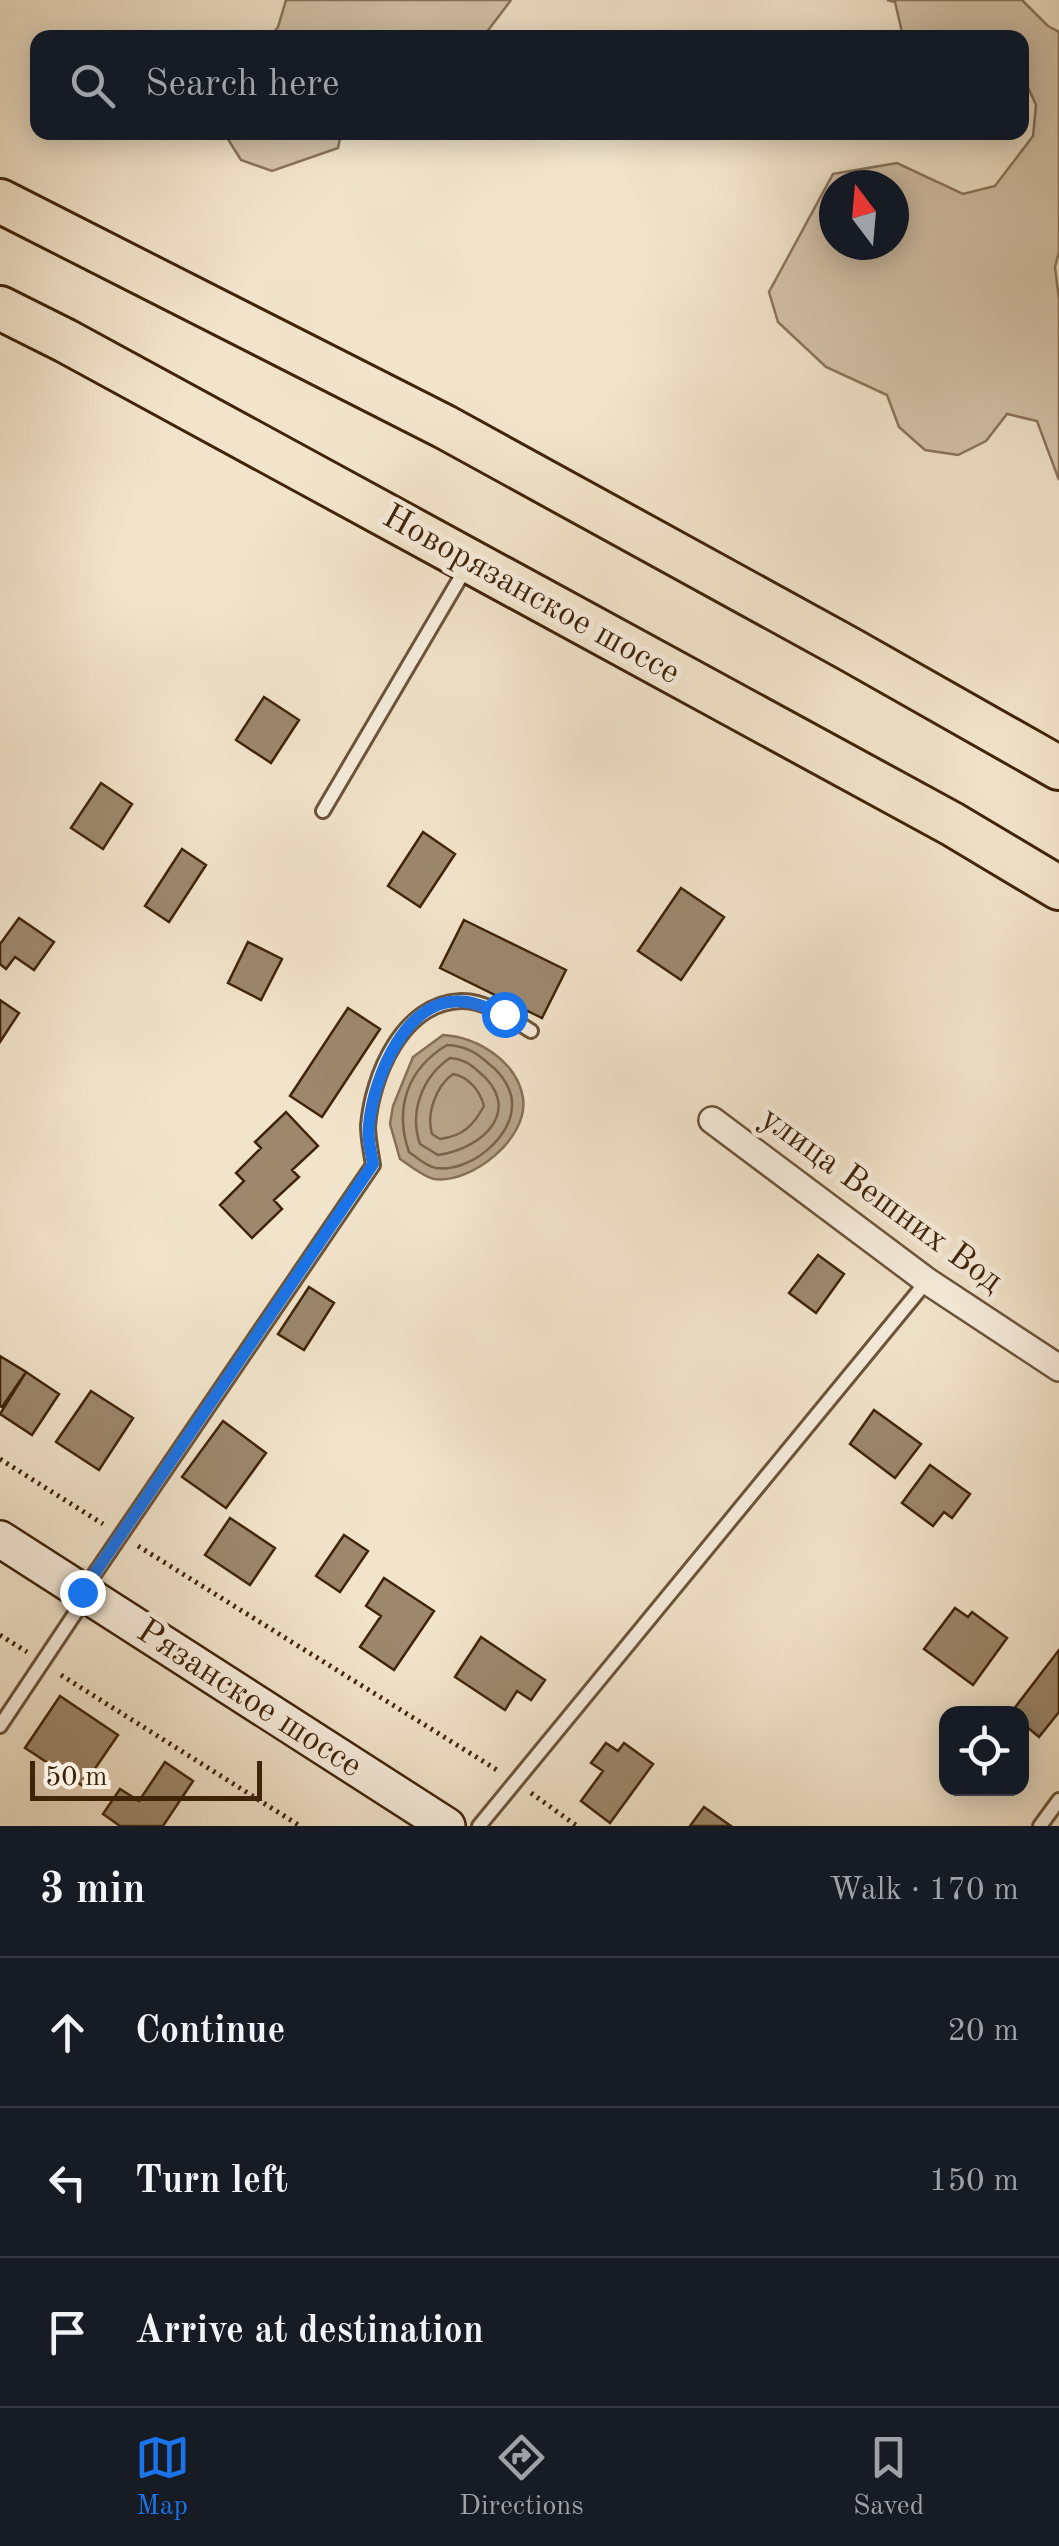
<!DOCTYPE html>
<html lang="en">
<head>
<meta charset="utf-8">
<style>
	:root { --surface:#171b24; --page:#242831; --text:#f1f3f6; --muted:#9ea1a6; --line:#363941; --accent:#1a73e8 }
	body { margin:0; font-family:"Old Standard TT",serif; background:var(--page); color:var(--text) }
	.controls { position:absolute; right:30px; bottom:30px; display:grid; overflow:hidden; border-radius:20px; box-shadow:0 5px 25px #0003 }
	.controls button { width:90px; height:90px; display:grid; place-items:center; padding:0; border:0; border-bottom:2px solid var(--line); background:var(--surface); color:var(--text); font:50px sans-serif }
	.compass { position:absolute; left:819px; top:170px; width:90px; height:90px; border-radius:50%; background:var(--surface); box-shadow:0 5px 25px #0003; rotate:344deg }
	.scale { position:absolute; left:30px; bottom:25px; width:232px; box-sizing:border-box; padding-left:10px; border:5px solid #402408; border-top:0; font-size:28px; line-height:35px; white-space:nowrap; color:#402408; -webkit-text-stroke:8px #f7eddd; paint-order:stroke }
	.stop { position:absolute; width:30px; height:30px; margin:-22px; border:8px solid #1a73e8; border-radius:50%; background:#fff }
	.stop.end { background:#1a73e8; border-color:#fff; box-shadow:0 2px 10px #0008 }
	.list { margin:0; padding:0; list-style:none }
	h2 { display:flex; justify-content:space-between; align-items:center; height:130px; margin:0; padding:0 40px; font-size:42px }
	h2 small { font-size:32px; font-weight:400; color:var(--muted) }
	.list li { display:grid; grid-template-columns:65px 1fr auto; gap:30px; align-items:center; box-sizing:border-box; height:150px; padding:0 40px; border-top:2px solid var(--line) }
	.list b { display:block; font-size:38px; white-space:nowrap }
	.list em { font-size:32px; font-style:normal; color:var(--muted) }
	.icon { flex:none; width:55px; height:55px; fill:none; stroke:currentColor; stroke-width:2; stroke-linecap:round; stroke-linejoin:round }
	.map { position:relative; flex:none; width:1059px; height:1826px; overflow:hidden }
	.search { position:absolute; background:var(--surface); box-shadow:0 5px 25px #0003; left:30px; right:30px; top:30px; height:110px; display:flex; align-items:center; gap:25px; box-sizing:border-box; padding:0 35px; border-radius:20px; color:var(--muted); font-size:38px }
	.sheet { height:580px; background:var(--surface) }
	nav { display:flex; justify-content:space-around; align-items:center; box-sizing:border-box; height:140px; border-top:2px solid var(--line); background:var(--surface); font-size:28px; color:var(--muted) }
	nav a { display:grid; justify-items:center; gap:5px }
	nav .on { color:var(--accent) }
	.map>svg:first-child { display:block }
</style>
</head>
<body>
<div class="map">
<svg width="1059" height="1826" viewBox="0 0 1059 1826">
	<rect width="100%" height="100%" fill="#f2e4cb"/>
	<filter id="stains"><feTurbulence type="fractalNoise" baseFrequency=".002" numOctaves="4"/><feColorMatrix values="0 0 0 0 .2 0 0 0 0 .09 0 0 0 0 .02 0 0 0 .5 -.17"/></filter>
	<radialGradient id="worn" r=".72"><stop offset=".6" stop-color="#630" stop-opacity="0"/><stop offset="1" stop-color="#630" stop-opacity=".3"/></radialGradient>
	<!-- green -->
	<path fill="#d4c3aa" stroke="#8a7459" stroke-width="2.5" fill-rule="evenodd" d="M 286,0 L 511,0 L 483,37 L 270,37 L 278,27 Z
		M 887,0 L 1022,0 L 1048,26 L 1059,32 L 1059,252 L 1055,267 L 1059,299 L 1059,480 L 1037,421 L 1007,414 L 986,441 L 958,455 L 925,450 L 899,427 L 887,395 L 826,367 L 778,322 L 769,292 L 833,174 L 897,163 L 963,194 L 995,186 L 1033,136 L 1036,105 L 1022,74 L 1022,38 L 906,37 L 902,32 L 895,2 ZM 894,185 L 894,245 L 834,245 L 834,185 Z
		M 224,133 L 341,133 L 338,148 L 272,171 L 241,160 Z"/>
	<!-- water -->
	<path fill="#b5a389" stroke="#867055" stroke-width="2.5" d="M 443,1035 C 477,1037 517,1061 523,1098 C 529,1138 472,1184 434,1179 C 424,1177 409,1165 400,1159 L 390,1124 L 393,1106 L 413,1057 Z"/>
	<g fill="none" stroke-linecap="round" stroke-linejoin="round">
		<!-- shore -->
		<path stroke="#7a6448" stroke-width="2.5" d="M 447,1045 C 465,1046 476,1052 489,1064 C 500,1072 512,1088 512,1103 C 514,1137 469,1173 436,1168 C 427,1167 416,1157 409,1152 C 394,1109 407,1069 447,1045 Z
			M 450,1058 C 462,1059 469,1063 478,1071 C 525,1109 483,1149 438,1155 L 420,1144 C 409,1112 422,1077 450,1058 Z
			M 453,1074 C 469,1077 480,1091 484,1106 C 473,1126 463,1136 440,1139 L 432,1134 C 426,1114 436,1086 453,1074 Z"/>
	</g>
	<!-- building -->
	<path fill="#9d886d" stroke="#402408" stroke-width="2.5" d="M 264,697 L 299,720 L 271,763 L 236,740 Z
		M 101,783 L 132,804 L 103,849 L 71,828 Z
		M 423,832 L 455,854 L 420,907 L 388,886 Z
		M 182,849 L 206,865 L 169,922 L 145,906 Z
		M 681,888 L 724,917 L 681,980 L 638,951 Z
		M 19,918 L 54,942 L 34,970 L 15,957 L 6,969 L 0,964 L 0,944 Z
		M 464,920 L 566,970 L 542,1018 L 440,968 Z
		M 248,942 L 282,959 L 261,1000 L 228,983 Z
		M 0,1000 L 19,1013 L 0,1042 Z
		M 348,1008 L 380,1029 L 322,1117 L 290,1096 Z
		M 286,1112 L 318,1146 L 292,1170 L 299,1177 L 274,1200 L 282,1209 L 252,1238 L 220,1205 L 244,1181 L 236,1173 L 261,1148 L 255,1142 Z
		M 818,1255 L 844,1274 L 816,1313 L 789,1293 Z
		M 309,1287 L 334,1303 L 304,1350 L 278,1334 Z
		M 0,1356 L 26,1372 L 2,1407 L 0,1406 Z
		M 26,1372 L 59,1394 L 32,1435 L 0,1414 Z
		M 91,1391 L 133,1418 L 99,1470 L 56,1442 Z
		M 874,1410 L 921,1444 L 895,1478 L 850,1444 Z
		M 223,1421 L 266,1453 L 226,1508 L 182,1477 Z
		M 930,1465 L 970,1494 L 952,1518 L 944,1512 L 933,1526 L 902,1503 Z
		M 230,1518 L 275,1548 L 250,1585 L 205,1555 Z
		M 344,1535 L 368,1551 L 340,1592 L 316,1576 Z
		M 384,1578 L 434,1611 L 394,1670 L 360,1647 L 381,1616 L 366,1606 Z
		M 955,1608 L 968,1617 L 972,1612 L 1007,1638 L 973,1685 L 924,1649 Z
		M 481,1637 L 545,1680 L 531,1700 L 517,1691 L 505,1710 L 455,1677 Z
		M 1059,1650 L 1059,1712 L 1039,1737 L 1022,1723 L 1022,1714 L 1010,1714 Z
		M 60,1696 L 118,1735 L 83,1786 L 25,1748 Z
		M 606,1743 L 618,1751 L 624,1743 L 653,1764 L 610,1823 L 581,1801 L 603,1771 L 591,1763 Z
		M 165,1762 L 193,1781 L 163,1826 L 120,1826 L 103,1814 L 120,1789 L 139,1801 Z
		M 704,1807 L 731,1826 L 690,1826 Z"/>
	<g fill="none" stroke-linecap="round" stroke-linejoin="round">
		<defs>
			<path id="service" d="M 323,811 L 466,568
				M 85,1588 L 373,1165 C 371,1152 368,1139 368,1126 C 372,1076 402,1003 461,1001 C 485,1000 512,1019 531,1031
				M 0,1726 L 86,1597
				M 479,1826 L 927,1281
				M 1040,1826 L 1059,1800"/>
			<path id="minor" d="M 712,1120 L 927,1281 L 1059,1368"/>
			<path id="secondary" d="M 0,1539 L 447,1826"/>
			<path id="trunk" d="M 0,201 L 445,427 L 849,649 L 1059,768
				M 0,308 L 66,341 L 952,824 L 1059,888"/>
		</defs>
		<!-- service casing -->
		<use href="#service" stroke="#6c5439" stroke-width="18"/>
		<!-- minor casing -->
		<use href="#minor" stroke="#6c5439" stroke-width="30"/>
		<!-- secondary casing -->
		<use href="#secondary" stroke="#402408" stroke-width="40"/>
		<!-- trunk casing -->
		<use href="#trunk" stroke="#402408" stroke-width="48"/>
		<!-- path -->
		<path stroke="#402408" stroke-width="5" stroke-dasharray="2.5 5" stroke-linecap="butt" d="M 0,1459 L 103,1524
			M 138,1546 L 497,1770
			M 0,1635 L 27,1652
			M 61,1675 L 300,1826
			M 531,1793 L 577,1826"/>
		<!-- service -->
		<use href="#service" stroke="#f7eddd" stroke-width="12"/>
		<!-- minor -->
		<use href="#minor" stroke="#f7eddd" stroke-width="25"/>
		<!-- secondary -->
		<use href="#secondary" stroke="#f7eddd" stroke-width="35"/>
		<!-- trunk -->
		<use href="#trunk" stroke="#f2e4cb" stroke-width="42"/>
	</g>
	<g fill="none" stroke-linecap="round" stroke-linejoin="round">
		<!-- route -->
		<path stroke="#1a73e8" stroke-width="12" d="M 82,1592 L 373,1164 C 371,1152 367,1138 369,1125 C 373,1079 407,992 467,1002 C 479,1004 493,1010 504,1014"/>
	</g>
	<g text-anchor="middle" dominant-baseline="central" stroke-width="10" stroke-linejoin="round" paint-order="stroke">
		<!-- street labels -->
		<g font-size="35" fill="#402408" stroke="#f7eddd">
			<text transform="translate(531 595) rotate(29)">Новорязанское шоссе</text>
			<text transform="translate(881 1200) rotate(36)">улица Вешних Вод</text>
			<text transform="translate(249 1699) rotate(33)">Рязанское шоссе</text>
		</g>
	</g>
	<rect width="100%" height="100%" filter="url(#stains)"/>
	<rect width="100%" height="100%" fill="url(#worn)"/>
</svg>
<div class="controls">
<button><svg class="icon" aria-label="locate" viewBox="0 0 24 24"><circle cx="12" cy="12" r="6"/><path d="M12 2v4M12 18v4M2 12h4M18 12h4"/></svg></button>
</div>
<svg class="compass" viewBox="-18 -18 36 36"><path d="M0-13l5 13h-10z" fill="#e53935"/><path d="M0 13l5-13h-10z" fill="#9ea1a6"/></svg>
<div class="scale">50 m</div>
<div class="stop" style="left:504px;top:1014px"></div>
<div class="stop end" style="left:82px;top:1592px"></div>
<div class="search"><svg class="icon" aria-label="search" viewBox="0 0 24 24"><circle cx="10" cy="10" r="6"/><path d="M15 15l6 6"/></svg>Search here</div>
</div>
<section class="sheet">
<h2>3 min<small>Walk · 170 m</small></h2>
<ul class="list">
<li><svg class="icon" aria-label="ahead" viewBox="0 0 24 24"><path d="M12 20V5M6 11l6-6 6 6"/></svg><div><b>Continue</b></div><em>20 m</em></li>
<li><svg class="icon" aria-label="left" viewBox="0 0 24 24"><path d="M17 20v-9H6M10 6l-5 5 5 5"/></svg><div><b>Turn left</b></div><em>150 m</em></li>
<li><svg class="icon" aria-label="arrive" viewBox="0 0 24 24"><path d="M6 21V4h12l-3 4 3 4H6"/></svg><div><b>Arrive at destination</b></div></li>
</ul>
</section>
<nav>
<a class="on"><svg class="icon" aria-label="map" viewBox="0 0 24 24"><path d="M3 6l6-2 6 2 6-2v14l-6 2-6-2-6 2zM9 4v14M15 6v14"/></svg>Map</a>
<a><svg class="icon" aria-label="directions" viewBox="0 0 24 24"><path d="M12 3l9 9-9 9-9-9zM9 14v-3h6M13 9l2 2-2 2"/></svg>Directions</a>
<a><svg class="icon" aria-label="saved" viewBox="0 0 24 24"><path d="M7 4h10v16l-5-4-5 4z"/></svg>Saved</a>
</nav>
</body>
</html>
